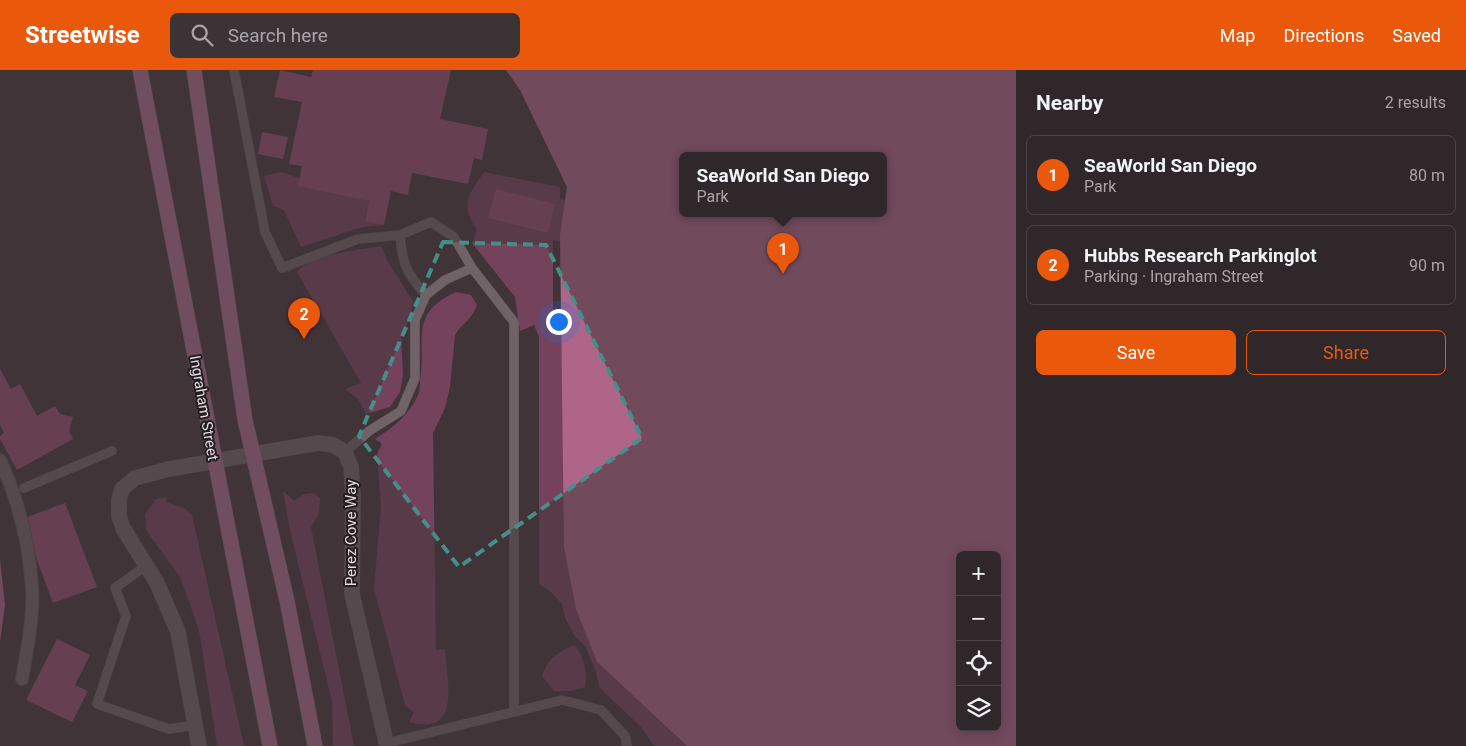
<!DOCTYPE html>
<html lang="en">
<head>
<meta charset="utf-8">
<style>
	:root { --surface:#30272b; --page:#3c3337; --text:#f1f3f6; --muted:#a8a5a9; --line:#4b4447; --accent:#ea580c }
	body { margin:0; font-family:Roboto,sans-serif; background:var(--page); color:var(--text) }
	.controls { position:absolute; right:15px; bottom:15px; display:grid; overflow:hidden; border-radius:8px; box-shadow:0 2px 12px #0003 }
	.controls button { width:45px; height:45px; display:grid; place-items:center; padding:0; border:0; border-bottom:1px solid var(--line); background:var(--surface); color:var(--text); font:25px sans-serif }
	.you { position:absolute; left:558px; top:251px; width:18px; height:18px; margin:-12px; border:4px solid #fff; border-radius:50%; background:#1a73e8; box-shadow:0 0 0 8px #1a73e833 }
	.badge { display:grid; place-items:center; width:32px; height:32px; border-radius:50%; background:var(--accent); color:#fff; font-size:16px; font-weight:700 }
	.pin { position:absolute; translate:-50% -41px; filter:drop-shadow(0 1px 2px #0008) }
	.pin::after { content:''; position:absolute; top:26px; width:18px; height:15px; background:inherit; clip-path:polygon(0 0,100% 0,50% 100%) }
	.popup { position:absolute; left:679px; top:82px; width:208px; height:65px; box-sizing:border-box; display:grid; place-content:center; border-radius:8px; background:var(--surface); filter:drop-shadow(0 1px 4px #0005); font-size:16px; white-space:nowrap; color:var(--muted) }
	.popup b { font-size:19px; color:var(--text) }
	.popup::after { content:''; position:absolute; left:50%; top:100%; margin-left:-10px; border:10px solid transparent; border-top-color:var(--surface) }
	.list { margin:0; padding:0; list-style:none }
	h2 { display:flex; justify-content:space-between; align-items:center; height:65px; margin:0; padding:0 20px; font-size:21px }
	h2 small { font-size:16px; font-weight:400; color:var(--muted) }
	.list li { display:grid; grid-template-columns:32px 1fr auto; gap:15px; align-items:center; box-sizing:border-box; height:80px; margin:0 10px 10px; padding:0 10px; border:1px solid var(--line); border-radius:8px }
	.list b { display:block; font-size:19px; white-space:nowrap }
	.list p { margin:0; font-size:16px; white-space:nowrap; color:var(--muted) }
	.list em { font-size:16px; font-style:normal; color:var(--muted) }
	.actions { display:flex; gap:10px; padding:15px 20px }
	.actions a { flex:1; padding:11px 0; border:1px solid var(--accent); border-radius:8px; text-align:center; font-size:18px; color:var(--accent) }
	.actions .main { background:var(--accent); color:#fff }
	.icon { flex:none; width:28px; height:28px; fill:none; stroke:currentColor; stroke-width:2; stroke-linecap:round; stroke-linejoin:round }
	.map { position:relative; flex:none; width:1016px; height:676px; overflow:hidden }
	header { display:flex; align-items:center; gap:30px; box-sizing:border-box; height:70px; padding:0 25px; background:var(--accent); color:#fff }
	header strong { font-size:24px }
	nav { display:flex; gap:28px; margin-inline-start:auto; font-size:18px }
	.search { width:350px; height:45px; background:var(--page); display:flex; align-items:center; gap:12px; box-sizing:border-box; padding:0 18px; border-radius:8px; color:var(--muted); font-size:19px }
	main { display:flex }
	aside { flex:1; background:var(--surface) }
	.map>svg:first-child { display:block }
</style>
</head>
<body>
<header>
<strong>Streetwise</strong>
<div class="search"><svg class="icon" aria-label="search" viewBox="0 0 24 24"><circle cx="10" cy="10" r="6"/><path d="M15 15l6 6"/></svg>Search here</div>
<nav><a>Map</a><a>Directions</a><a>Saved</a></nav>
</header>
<main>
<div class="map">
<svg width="1016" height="676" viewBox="0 0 1016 676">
	<rect width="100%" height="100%" fill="#403439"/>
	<!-- green -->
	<path fill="#75425b" d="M 281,102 L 369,131 L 365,150 L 384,155 L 362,157 L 301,177 L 284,140 L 273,136 L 264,106 Z
		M 484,102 L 560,117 L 560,129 L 1016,239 L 1016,283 L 553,170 L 553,239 L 561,246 L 564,389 L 597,592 L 687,676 L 654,676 L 641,657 L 600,618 L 595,599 L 585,576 L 574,565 L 565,548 L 562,534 L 552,523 L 539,514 L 539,267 L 534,255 L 520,261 L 515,227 L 472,173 L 477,160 C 460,134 468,125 484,102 Z
		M 381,176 L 388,192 L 413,231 L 410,249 L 401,265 L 403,305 L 400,322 L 390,337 L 366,344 L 358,329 L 345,319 L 361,313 L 297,202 C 312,184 359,180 381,176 Z
		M 456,222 L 471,225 L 477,235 C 471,251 463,252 455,265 L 450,317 L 445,338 L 433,363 L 436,580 L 445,579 C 447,611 462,667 409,652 L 414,643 L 405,635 L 374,519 L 381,437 L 377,384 L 382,374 L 375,369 C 393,358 409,345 418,325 C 420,321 420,315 420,310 C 427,268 408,244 456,222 Z
		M 283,421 L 294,431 L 304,424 L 314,423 L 320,428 L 319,444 L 311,457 L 354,676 L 333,676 L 332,632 L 290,460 Z
		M 167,427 L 166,432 L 184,438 L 192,445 L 244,676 L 217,676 L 199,560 L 180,507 L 146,460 L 145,444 L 156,429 Z
		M 575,575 C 584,588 588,602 585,617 L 571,621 L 554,621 L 542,606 C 548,588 558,582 575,575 Z"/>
	<!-- water -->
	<path fill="#ae6588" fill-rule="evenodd" d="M 506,0 L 1016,0 L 1016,676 L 687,676 L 597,592 L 576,539 L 564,477 L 560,165 L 567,117 L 520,20 ZM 683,85 L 883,85 L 883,143 L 683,143 ZM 960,485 L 997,485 L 997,657 L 960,657 Z
		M 0,490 L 5,535 L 0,572 Z"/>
	<!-- building -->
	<path fill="#944d70" d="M 280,0 L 311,7 L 313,0 L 451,0 L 440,49 L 488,59 L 482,90 L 474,88 L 468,114 L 412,103 L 408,125 L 391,121 L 384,155 L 365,151 L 369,131 L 298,116 L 302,96 L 289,94 L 302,32 L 274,27 Z
		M 262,62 L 288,67 L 283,89 L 258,84 Z
		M 496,119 L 555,134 L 548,163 L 488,148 Z
		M 0,299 L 11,319 L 20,314 L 37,346 L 55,336 L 60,344 L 73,347 L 69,361 L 73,369 L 17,400 L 0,369 L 0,366 L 4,363 L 0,355 Z
		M 65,433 L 97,517 L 53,533 L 22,449 Z
		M 57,569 L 90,585 L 75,615 L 88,621 L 72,652 L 26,630 Z"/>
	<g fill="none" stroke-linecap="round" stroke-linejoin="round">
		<defs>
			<path id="service" d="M 234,0 L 265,162 L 282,198 L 358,169 L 400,165
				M 426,225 C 407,204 402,194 400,165 L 431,152 L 454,167 L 472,198 L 514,252 L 514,642
				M 345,382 L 369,361 L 401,341 L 415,308 L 415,250 L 426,225 L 445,210 L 472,198
				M 24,418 L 112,381
				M 147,495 L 115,518 L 126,546 L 97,634 L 169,659 L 196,655
				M 387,673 L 562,630 L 601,640 L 625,666 L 627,676"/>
			<path id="pedestrian" d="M 0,390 C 18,429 29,474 32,517 C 34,547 27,579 22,609"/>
			<path id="tertiary" d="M 199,676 L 178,562 L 157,513 L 123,458 L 119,446 L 119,430 L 122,419 L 135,408 L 169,399 L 318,373 L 333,375 L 345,382 L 351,397 L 353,425 L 352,524 L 387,676"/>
			<path id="primary" d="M 140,0 L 270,676
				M 194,0 L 245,350 L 287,531 L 315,676"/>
		</defs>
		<!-- service casing -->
		<use href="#service" stroke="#5b5155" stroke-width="10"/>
		<!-- pedestrian casing -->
		<use href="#pedestrian" stroke="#5b5155" stroke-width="14"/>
		<!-- tertiary casing -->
		<use href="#tertiary" stroke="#5b5155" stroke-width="16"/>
		<!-- primary casing -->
		<use href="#primary" stroke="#5b5155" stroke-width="16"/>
		<!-- service -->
		<use href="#service" stroke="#706368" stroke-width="9"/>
		<!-- pedestrian -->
		<use href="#pedestrian" stroke="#706368" stroke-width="12"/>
		<!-- tertiary -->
		<use href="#tertiary" stroke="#706368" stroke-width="15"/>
		<!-- primary -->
		<use href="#primary" stroke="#ac6d8b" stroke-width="15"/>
	</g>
	<!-- marked area -->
	<path d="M0 0H1016V676H0ZM 443,172 L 546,175 L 642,368 L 459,497 L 359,366 Z" fill="#403439" fill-opacity=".55" fill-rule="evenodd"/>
	<path fill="none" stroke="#448f8a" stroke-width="4" stroke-dasharray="10 6" stroke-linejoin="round" d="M 443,172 L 546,175 L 642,368 L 459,497 L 359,366 Z"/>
	<g text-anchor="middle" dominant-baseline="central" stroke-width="4" stroke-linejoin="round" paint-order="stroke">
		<!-- street labels -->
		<g font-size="15" fill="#e3dbde" stroke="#231d20">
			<text transform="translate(204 338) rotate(80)">Ingraham Street</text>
			<text transform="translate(351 463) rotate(-90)">Perez Cove Way</text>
		</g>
	</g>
</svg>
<div class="controls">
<button>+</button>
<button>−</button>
<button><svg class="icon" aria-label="locate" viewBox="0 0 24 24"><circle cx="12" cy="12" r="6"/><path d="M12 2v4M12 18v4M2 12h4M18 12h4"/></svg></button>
<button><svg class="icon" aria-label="layers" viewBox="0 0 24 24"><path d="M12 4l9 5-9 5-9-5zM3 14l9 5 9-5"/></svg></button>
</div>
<div class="you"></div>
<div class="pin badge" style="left:783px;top:204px">1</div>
<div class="popup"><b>SeaWorld San Diego</b>Park</div>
<div class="pin badge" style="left:304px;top:269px">2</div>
</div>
<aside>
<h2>Nearby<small>2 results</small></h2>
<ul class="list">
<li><span class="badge">1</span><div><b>SeaWorld San Diego</b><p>Park</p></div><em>80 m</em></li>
<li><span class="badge">2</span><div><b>Hubbs Research Parkinglot</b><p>Parking · Ingraham Street</p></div><em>90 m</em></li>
</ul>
<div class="actions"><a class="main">Save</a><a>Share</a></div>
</aside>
</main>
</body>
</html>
